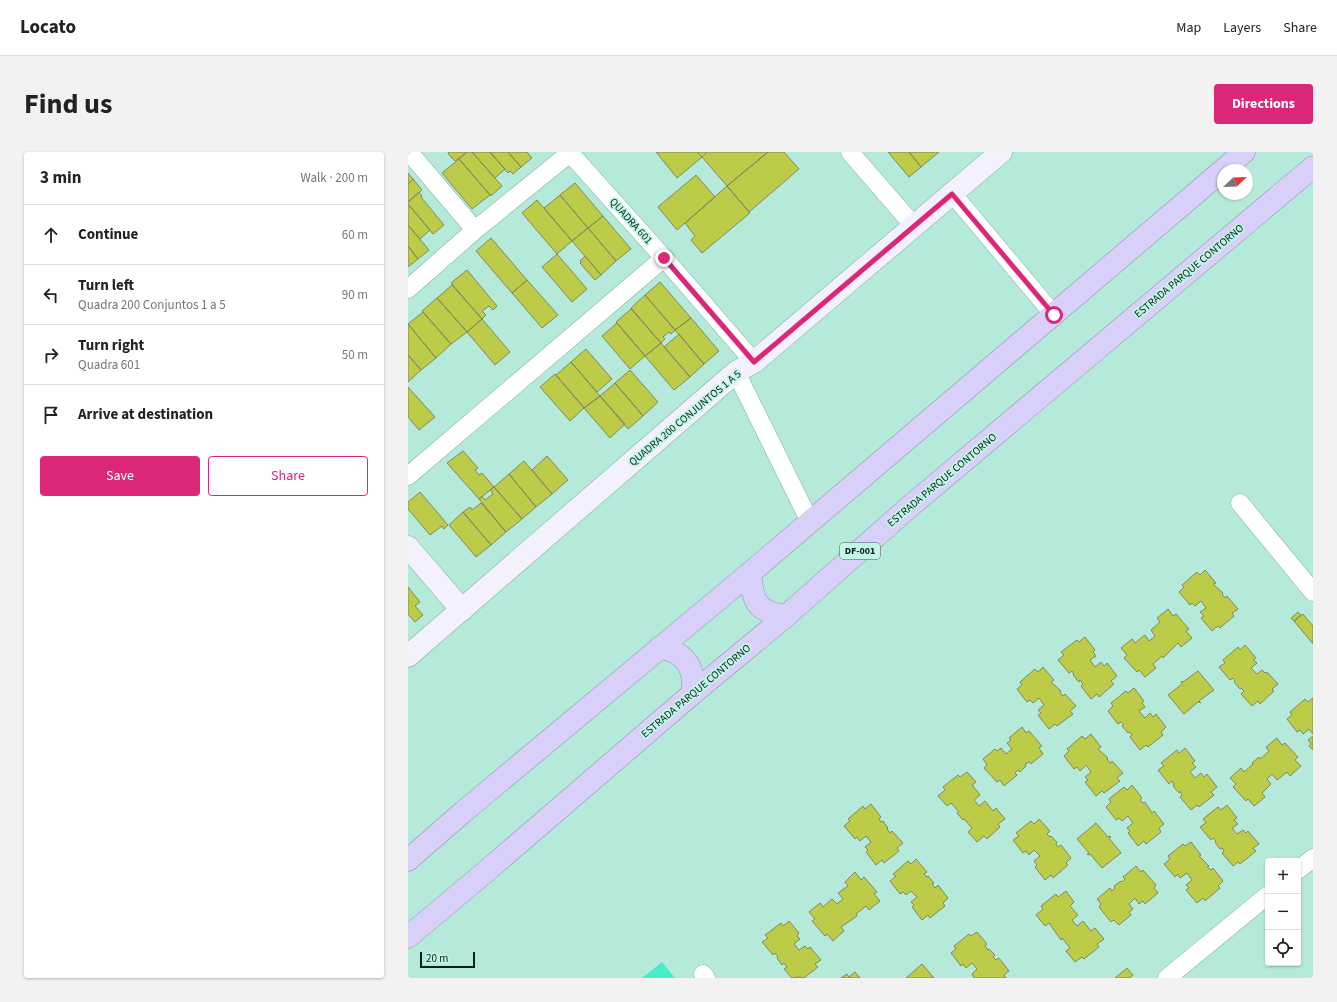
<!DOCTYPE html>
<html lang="en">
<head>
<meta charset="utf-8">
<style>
	:root { --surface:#fff; --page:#f2f2f2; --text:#222; --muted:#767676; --line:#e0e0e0; --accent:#db2777 }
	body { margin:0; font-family:"Source Sans 3",sans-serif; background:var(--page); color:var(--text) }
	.controls { position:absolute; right:12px; bottom:12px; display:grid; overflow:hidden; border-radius:4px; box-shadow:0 1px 3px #0004 }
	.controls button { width:36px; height:36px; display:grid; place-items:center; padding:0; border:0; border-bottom:1px solid var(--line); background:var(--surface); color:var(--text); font:20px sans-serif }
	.compass { position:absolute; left:809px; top:12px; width:36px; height:36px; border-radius:50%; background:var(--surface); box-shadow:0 1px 3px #0004; rotate:67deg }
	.scale { position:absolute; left:12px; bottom:10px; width:55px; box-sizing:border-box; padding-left:4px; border:2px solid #0a1f1a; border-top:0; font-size:11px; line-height:14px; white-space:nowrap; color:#0a1f1a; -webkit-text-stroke:3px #c2f7e8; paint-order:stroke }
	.stop { position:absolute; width:12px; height:12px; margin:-9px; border:3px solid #db2777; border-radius:50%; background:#fff }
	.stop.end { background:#db2777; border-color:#fff; box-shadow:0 1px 4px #0008 }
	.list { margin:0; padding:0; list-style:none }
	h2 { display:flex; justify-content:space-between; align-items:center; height:52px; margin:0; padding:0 16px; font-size:17px }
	h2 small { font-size:13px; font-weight:400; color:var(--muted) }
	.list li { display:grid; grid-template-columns:26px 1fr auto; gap:12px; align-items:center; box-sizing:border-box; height:60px; padding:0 16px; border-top:1px solid var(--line) }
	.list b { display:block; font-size:15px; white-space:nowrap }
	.list p { margin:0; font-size:13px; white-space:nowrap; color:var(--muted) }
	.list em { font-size:13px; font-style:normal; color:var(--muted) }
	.actions { display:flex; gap:8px; padding:12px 16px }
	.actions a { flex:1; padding:9px 0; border:1px solid var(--accent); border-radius:4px; text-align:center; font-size:14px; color:var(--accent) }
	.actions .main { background:var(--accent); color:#fff }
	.icon { flex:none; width:22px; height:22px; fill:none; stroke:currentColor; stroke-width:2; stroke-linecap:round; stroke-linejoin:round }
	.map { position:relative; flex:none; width:905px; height:826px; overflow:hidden; border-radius:4px }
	header { display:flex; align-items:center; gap:24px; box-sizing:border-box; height:56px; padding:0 20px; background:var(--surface); border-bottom:1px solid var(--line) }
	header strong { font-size:19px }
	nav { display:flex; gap:22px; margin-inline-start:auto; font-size:14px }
	.intro { display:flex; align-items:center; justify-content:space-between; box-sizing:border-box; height:96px; padding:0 24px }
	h1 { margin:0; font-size:28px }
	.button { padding:10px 18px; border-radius:4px; background:var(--accent); color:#fff; font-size:14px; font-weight:700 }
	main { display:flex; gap:24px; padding:0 24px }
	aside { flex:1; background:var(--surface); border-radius:4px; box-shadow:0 1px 3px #0004 }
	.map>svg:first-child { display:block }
</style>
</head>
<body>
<header>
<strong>Locato</strong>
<nav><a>Map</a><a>Layers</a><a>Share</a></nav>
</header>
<div class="intro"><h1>Find us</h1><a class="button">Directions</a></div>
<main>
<aside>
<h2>3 min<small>Walk · 200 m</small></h2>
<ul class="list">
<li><svg class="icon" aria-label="ahead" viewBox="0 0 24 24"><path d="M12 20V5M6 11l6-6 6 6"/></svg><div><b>Continue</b></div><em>60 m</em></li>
<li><svg class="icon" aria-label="left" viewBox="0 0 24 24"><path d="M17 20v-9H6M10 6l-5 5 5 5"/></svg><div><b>Turn left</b><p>Quadra 200 Conjuntos 1 a 5</p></div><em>90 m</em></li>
<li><svg class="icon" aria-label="right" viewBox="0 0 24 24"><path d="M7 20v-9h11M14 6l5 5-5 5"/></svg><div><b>Turn right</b><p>Quadra 601</p></div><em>50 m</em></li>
<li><svg class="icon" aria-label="arrive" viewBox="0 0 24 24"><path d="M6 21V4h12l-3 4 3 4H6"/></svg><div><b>Arrive at destination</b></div></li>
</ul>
<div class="actions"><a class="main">Save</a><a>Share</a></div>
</aside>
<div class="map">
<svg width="905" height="826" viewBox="0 0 905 826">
	<rect width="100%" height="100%" fill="#b5eada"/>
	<!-- green -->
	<path fill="#47ecc9" d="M 254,810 L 267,826 L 234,826 Z"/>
	<!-- building -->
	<path fill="#bccb48" stroke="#81885f" d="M 40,0 L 59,0 L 47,9 L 41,3 Z
		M 59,0 L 64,0 L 94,34 L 83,44 L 51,7 Z
		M 64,0 L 82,0 L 97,17 L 87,26 Z
		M 82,0 L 100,0 L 113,15 L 105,22 L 102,19 L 100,21 Z
		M 100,0 L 119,0 L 124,6 L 113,15 Z
		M 248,0 L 289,0 L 294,5 L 269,26 Z
		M 289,0 L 299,0 L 294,5 Z
		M 299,0 L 360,0 L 319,34 L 294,5 Z
		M 360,0 L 376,0 L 391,17 L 341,60 L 319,34 Z
		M 480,0 L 501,0 L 513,15 L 501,25 Z
		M 501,0 L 531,0 L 513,15 Z
		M 51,7 L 82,43 L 64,57 L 34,21 Z
		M 0,21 L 5,27 L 0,32 Z
		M 288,23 L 307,45 L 269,78 L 250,55 Z
		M 5,27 L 14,38 L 0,50 L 0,32 Z
		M 167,31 L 195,64 L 180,76 L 152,43 Z
		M 319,34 L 342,61 L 294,101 L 283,88 L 287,84 L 277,71 Z
		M 11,40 L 14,44 L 13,45 L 36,73 L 25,82 L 0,52 L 0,50 Z
		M 152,43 L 180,76 L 164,89 L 136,56 Z
		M 129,48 L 164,89 L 149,102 L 114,61 Z
		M 0,52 L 22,78 L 12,87 L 0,73 Z
		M 195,64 L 223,97 L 208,109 L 180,76 Z
		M 0,73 L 21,98 L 10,107 L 0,94 Z
		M 180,76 L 208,109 L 193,123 L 164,89 Z
		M 83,86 L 119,128 L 104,141 L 68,99 Z
		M 0,94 L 10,107 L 0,115 Z
		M 149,102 L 179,137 L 164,150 L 134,115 Z
		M 177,104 L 193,123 L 187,128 L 172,111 L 173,111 L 172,109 Z
		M 59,118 L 89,154 L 85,158 L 81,154 L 74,159 L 78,163 L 74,167 L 43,131 Z
		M 119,128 L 150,163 L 134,176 L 104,141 Z
		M 252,130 L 283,166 L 267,178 L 237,143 Z
		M 44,133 L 74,167 L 59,180 L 29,146 Z
		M 237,143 L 267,178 L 263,182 L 261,180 L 255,185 L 257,187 L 253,191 L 223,156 Z
		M 29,146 L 59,180 L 43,192 L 14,159 Z
		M 223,157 L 253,191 L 237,204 L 208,170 Z
		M 15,160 L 43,192 L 28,206 L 0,172 Z
		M 283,166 L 311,199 L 296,212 L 267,178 Z
		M 74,167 L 102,200 L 87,213 L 59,180 Z
		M 209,171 L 237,204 L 222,217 L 194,184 Z
		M 0,172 L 28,206 L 13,218 L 0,203 Z
		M 271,182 L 296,212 L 282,225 L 256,195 Z
		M 253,191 L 282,225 L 266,238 L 237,204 Z
		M 178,197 L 204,227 L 189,240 L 163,210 Z
		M 0,203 L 13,218 L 0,230 Z
		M 163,210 L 192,244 L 176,256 L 148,223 Z
		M 222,218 L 250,250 L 235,264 L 207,231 Z
		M 147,222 L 176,256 L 162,269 L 132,235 Z
		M 207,231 L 235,264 L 220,277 L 192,244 Z
		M 0,235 L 27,265 L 11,278 L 0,265 Z
		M 192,244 L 217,272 L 202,286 L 176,256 Z
		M 55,299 L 70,316 L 67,318 L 71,323 L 74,321 L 86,335 L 71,347 L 39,311 Z
		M 139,304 L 160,328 L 144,342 L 124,318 Z
		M 116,309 L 144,342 L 128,355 L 101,322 Z
		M 101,322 L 128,355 L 114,367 L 86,335 Z
		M 86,335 L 114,367 L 98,380 L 71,347 L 74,344 L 77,348 L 85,342 L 82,338 Z
		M 12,340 L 40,373 L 36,377 L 34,374 L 22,383 L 0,357 L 0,350 Z
		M 73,351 L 98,380 L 83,393 L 55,360 L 62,355 L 64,358 Z
		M 55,360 L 83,393 L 68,405 L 41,373 Z
		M 797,418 L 808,431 L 805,432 L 815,441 L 814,442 L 817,446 L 819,444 L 830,457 L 824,461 L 826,464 L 812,476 L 810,474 L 804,479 L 793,466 L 796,464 L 792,460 L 798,456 L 793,449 L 787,454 L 784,451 L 782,453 L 771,440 L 776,435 L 774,433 L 789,420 L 792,423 Z
		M 0,435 L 12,450 L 7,454 L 15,463 L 7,470 L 0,462 Z
		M 760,457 L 765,464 L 768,462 L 781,477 L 778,479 L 784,486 L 773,495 L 770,491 L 755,506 L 754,504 L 745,512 L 748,516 L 737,525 L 731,518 L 729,520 L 716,506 L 719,503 L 713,496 L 724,487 L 727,491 L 737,483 L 741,489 L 747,484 L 743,478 L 752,470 L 749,466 Z
		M 890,460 L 893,463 L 886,469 L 883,466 Z
		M 895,462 L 905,474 L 905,492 L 886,469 Z
		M 677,485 L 687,498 L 685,500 L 688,504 L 682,508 L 687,515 L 693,510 L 696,514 L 699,511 L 709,524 L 703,529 L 706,532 L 691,545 L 689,542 L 683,547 L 673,534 L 675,532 L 672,528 L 671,530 L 665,523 L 666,522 L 664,519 L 661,521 L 650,508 L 656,503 L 653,500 L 669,488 L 671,490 Z
		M 837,493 L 848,506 L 845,508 L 849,511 L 843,516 L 849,522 L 854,518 L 857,521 L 859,520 L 870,532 L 864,537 L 866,539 L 852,552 L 850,549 L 844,554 L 833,542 L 836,539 L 833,536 L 832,537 L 826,530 L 827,529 L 825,526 L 822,528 L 811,515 L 817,511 L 815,508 L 830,495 L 832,498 Z
		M 635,515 L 646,528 L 643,530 L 653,539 L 652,540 L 655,544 L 657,542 L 668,554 L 662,559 L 665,562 L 649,574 L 647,572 L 641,577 L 630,563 L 633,561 L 630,558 L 636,553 L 631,546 L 625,551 L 622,548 L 619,550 L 609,537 L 614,533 L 612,530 L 627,517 L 630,520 Z
		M 790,519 L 806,538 L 791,549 L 793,551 L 790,550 L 776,562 L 760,543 L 774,532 L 773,530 L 774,529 L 775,530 Z
		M 726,536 L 736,549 L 734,551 L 737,555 L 731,559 L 737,566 L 742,561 L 745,565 L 748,562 L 758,575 L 753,580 L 755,583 L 740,595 L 738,593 L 732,598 L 722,585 L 724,583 L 721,580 L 720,581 L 714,574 L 716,573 L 713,570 L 710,572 L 700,559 L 705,554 L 703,551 L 718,539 L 720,541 Z
		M 905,546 L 905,582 L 901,577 L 895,582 L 892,578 L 889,580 L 879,567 L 884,563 L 882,560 L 897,547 L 900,550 Z
		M 614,575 L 618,581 L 621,579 L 634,594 L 631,596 L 635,602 L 623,612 L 621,610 L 617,612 L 618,614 L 612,620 L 610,618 L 607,621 L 609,623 L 596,634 L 592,628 L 589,630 L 576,616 L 579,613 L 575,607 L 587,597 L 589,599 L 593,596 L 598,602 L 604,597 L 599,591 L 603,588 L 601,586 Z
		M 683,582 L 693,595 L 690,597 L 700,606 L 699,607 L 702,611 L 704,609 L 715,621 L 709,626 L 712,629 L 696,641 L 694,639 L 688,644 L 677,630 L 680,628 L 677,625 L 683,620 L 678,613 L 672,619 L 669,615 L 666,617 L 656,604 L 661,599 L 659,597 L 674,584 L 677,587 Z
		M 905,584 L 905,598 L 901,594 L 903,592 L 900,588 Z
		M 869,586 L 874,593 L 877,591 L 890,605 L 887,608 L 893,614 L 882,624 L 879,620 L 869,628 L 864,622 L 859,627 L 863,632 L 854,641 L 857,645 L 846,654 L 840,647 L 838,649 L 825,635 L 828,632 L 822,626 L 833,616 L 836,620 L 845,612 L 844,611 L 851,605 L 852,607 L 861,599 L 858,595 Z
		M 777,596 L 787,609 L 784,611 L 788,615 L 782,620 L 787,626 L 793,621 L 796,625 L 799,622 L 809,635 L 803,640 L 806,643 L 791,655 L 789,653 L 783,658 L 772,645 L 774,643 L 772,639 L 771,641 L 765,634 L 766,633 L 764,629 L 761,632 L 750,618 L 756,614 L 753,611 L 769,598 L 771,601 Z
		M 559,620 L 568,630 L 564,633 L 572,643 L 566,648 L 571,654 L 577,649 L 585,659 L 588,656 L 597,667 L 590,672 L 592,675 L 579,687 L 576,684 L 569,690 L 560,680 L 564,676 L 556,667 L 555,668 L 549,661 L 551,660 L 543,651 L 539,654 L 530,644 L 537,638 L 535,635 L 550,623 L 552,625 Z
		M 724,633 L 734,646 L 732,648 L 735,651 L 737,650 L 744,661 L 746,659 L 756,672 L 751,676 L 753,680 L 738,692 L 736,689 L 730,694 L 720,681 L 722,679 L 719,676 L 725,671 L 720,664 L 714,669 L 711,666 L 708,668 L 698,655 L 703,650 L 701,647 L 716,635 L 719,638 Z
		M 463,652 L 473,665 L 471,667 L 473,670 L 475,669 L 480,676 L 479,677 L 482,681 L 484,679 L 495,691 L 489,696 L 491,699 L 476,711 L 474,708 L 468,713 L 458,700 L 460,698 L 457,695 L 463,690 L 458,684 L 452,689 L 449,685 L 447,687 L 436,674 L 442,669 L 440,667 L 455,654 L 457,657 Z
		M 819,653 L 829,666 L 826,668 L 830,672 L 824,676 L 829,682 L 835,678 L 838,681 L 840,679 L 851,692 L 845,696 L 848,699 L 832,712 L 830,710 L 825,714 L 814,701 L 816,699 L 814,696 L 812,697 L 807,690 L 808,689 L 805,686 L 803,688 L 792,675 L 798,671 L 795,667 L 810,655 L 813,658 Z
		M 631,667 L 642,679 L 639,682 L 642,685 L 643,684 L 649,690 L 648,692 L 650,695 L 653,693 L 663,706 L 658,711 L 660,713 L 645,726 L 643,723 L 637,728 L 627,715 L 629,713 L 626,709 L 632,704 L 626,698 L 621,703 L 618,699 L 615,701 L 605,688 L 611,684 L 608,681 L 623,669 L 626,672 Z
		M 688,671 L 700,685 L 701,684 L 703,685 L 701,686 L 713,701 L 694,716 L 682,702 L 681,703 L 679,702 L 681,701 L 669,687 Z
		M 783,690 L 793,703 L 791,704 L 801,714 L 799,715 L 803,718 L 805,716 L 815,729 L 810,734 L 812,736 L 797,749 L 795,746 L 789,751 L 778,738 L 781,736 L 778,733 L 784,728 L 779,721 L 772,726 L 770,722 L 767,725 L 756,712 L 762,707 L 760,704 L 775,692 L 777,694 Z
		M 508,707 L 519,720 L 516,722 L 519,725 L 520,724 L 526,731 L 524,732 L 527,736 L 530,733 L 540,746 L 535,751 L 537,754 L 522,766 L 520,763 L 514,768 L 504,755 L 506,753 L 503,750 L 509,745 L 503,739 L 498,743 L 495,740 L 492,742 L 482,729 L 488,724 L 485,722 L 500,709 L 503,712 Z
		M 728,714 L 733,720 L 735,718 L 748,733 L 746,736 L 750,741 L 737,752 L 735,749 L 731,752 L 727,746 L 721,752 L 725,757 L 721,760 L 723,763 L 711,773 L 706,768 L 703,770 L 691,755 L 693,752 L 689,747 L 702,736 L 704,739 L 707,736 L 706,734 L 713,729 L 714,730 L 717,727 L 715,725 Z
		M 447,720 L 453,728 L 456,725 L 469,740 L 466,742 L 472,749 L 461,758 L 458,754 L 448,762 L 449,764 L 433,775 L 436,779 L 425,789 L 419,782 L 417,784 L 404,769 L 407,767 L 401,760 L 412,751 L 415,755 L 424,747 L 429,752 L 435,747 L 430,741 L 440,734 L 437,730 Z
		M 658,739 L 666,750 L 662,754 L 670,763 L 664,768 L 669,774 L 675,769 L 683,779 L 687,776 L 696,787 L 689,792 L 691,795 L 676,807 L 674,805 L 667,810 L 658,799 L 662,796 L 654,786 L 653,788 L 641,771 L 637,774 L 628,763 L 635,757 L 633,754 L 648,742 L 650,745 Z
		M 381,769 L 391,781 L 389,784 L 392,787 L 386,792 L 391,798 L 397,794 L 400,797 L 402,795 L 413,808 L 407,812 L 410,815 L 396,826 L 392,825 L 384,826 L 376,817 L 379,815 L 376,811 L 374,813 L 369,806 L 370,805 L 367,801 L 365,803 L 354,790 L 360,786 L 357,783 L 373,771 L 375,774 Z
		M 569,780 L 579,792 L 577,794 L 580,798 L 581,797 L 587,803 L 585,805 L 588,808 L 591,806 L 601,819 L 596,823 L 598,826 L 566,826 L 564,822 L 569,817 L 564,811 L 558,816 L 555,812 L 553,814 L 543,801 L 548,797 L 546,794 L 561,782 L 563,784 Z
		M 514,812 L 526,826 L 498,826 Z
		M 719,816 L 725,823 L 722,826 L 707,826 Z
		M 447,820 L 452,826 L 433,826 L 439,822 L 441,825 Z"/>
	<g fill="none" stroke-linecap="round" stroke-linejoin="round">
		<defs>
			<path id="street" d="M 1,0 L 67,78
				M 161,0 L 256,106 L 346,210
				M 442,0 L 506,74
				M 544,41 L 646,163
				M 0,137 L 67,78 L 162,1
				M 328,220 L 402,370
				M 0,324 L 256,106
				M 832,351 L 905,440
				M 890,718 L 905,706
				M 295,822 L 298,826
				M 759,826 L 860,743"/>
			<path id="secondary" d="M 0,395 L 54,458
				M 0,504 L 328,220 L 346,210 L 593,0"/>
			<path id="highway" d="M 815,18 L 836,0
				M 342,421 C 345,450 348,460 378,464
				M 252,495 C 278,501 288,516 284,542
				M 0,708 L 55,660 L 342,421 L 815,18
				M 0,785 L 82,716 L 284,542 L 378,464 L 500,356 L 905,15"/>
		</defs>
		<!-- street casing -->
		<use href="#street" stroke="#7db0a2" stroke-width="19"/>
		<!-- secondary casing -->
		<use href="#secondary" stroke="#7db0a2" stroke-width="23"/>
		<!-- highway casing -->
		<use href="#highway" stroke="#9092aa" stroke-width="23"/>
		<!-- street -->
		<use href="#street" stroke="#fff" stroke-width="18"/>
		<!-- secondary -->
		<use href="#secondary" stroke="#f3f1fd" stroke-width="22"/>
		<!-- highway -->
		<use href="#highway" stroke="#d8d0f8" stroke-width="22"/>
	</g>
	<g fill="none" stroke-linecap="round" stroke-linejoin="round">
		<!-- route -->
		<path stroke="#db2777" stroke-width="5" d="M 256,106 L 346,210 L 544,42 L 646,163"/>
	</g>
	<g text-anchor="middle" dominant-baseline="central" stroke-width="3.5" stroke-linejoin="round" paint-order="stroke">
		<!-- shield labels -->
		<rect fill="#c2f7e8" stroke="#416058" stroke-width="1" x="432" y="391" width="40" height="16" rx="3"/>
		<g font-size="10" font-weight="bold" fill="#0a1f1a">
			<text x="452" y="399">DF-001</text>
		</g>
		<!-- street labels -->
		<g font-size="11" fill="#0a1f1a" stroke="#c2f7e8">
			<text transform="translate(223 69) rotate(48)">QUADRA 601</text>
			<text transform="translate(781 119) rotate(-40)">ESTRADA PARQUE CONTORNO</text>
			<text transform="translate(277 266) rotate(-40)">QUADRA 200 CONJUNTOS 1 A 5</text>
			<text transform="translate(534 328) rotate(-40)">ESTRADA PARQUE CONTORNO</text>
			<text transform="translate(288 539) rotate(-40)">ESTRADA PARQUE CONTORNO</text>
		</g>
	</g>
</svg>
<div class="controls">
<button>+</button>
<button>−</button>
<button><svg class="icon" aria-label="locate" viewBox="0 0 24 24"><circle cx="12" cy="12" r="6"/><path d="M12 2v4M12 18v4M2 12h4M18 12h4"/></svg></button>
</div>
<svg class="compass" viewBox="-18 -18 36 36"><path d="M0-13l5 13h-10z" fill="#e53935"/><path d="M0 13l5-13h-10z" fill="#767676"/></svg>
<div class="scale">20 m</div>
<div class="stop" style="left:646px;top:163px"></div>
<div class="stop end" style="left:256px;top:106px"></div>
</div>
</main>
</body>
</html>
